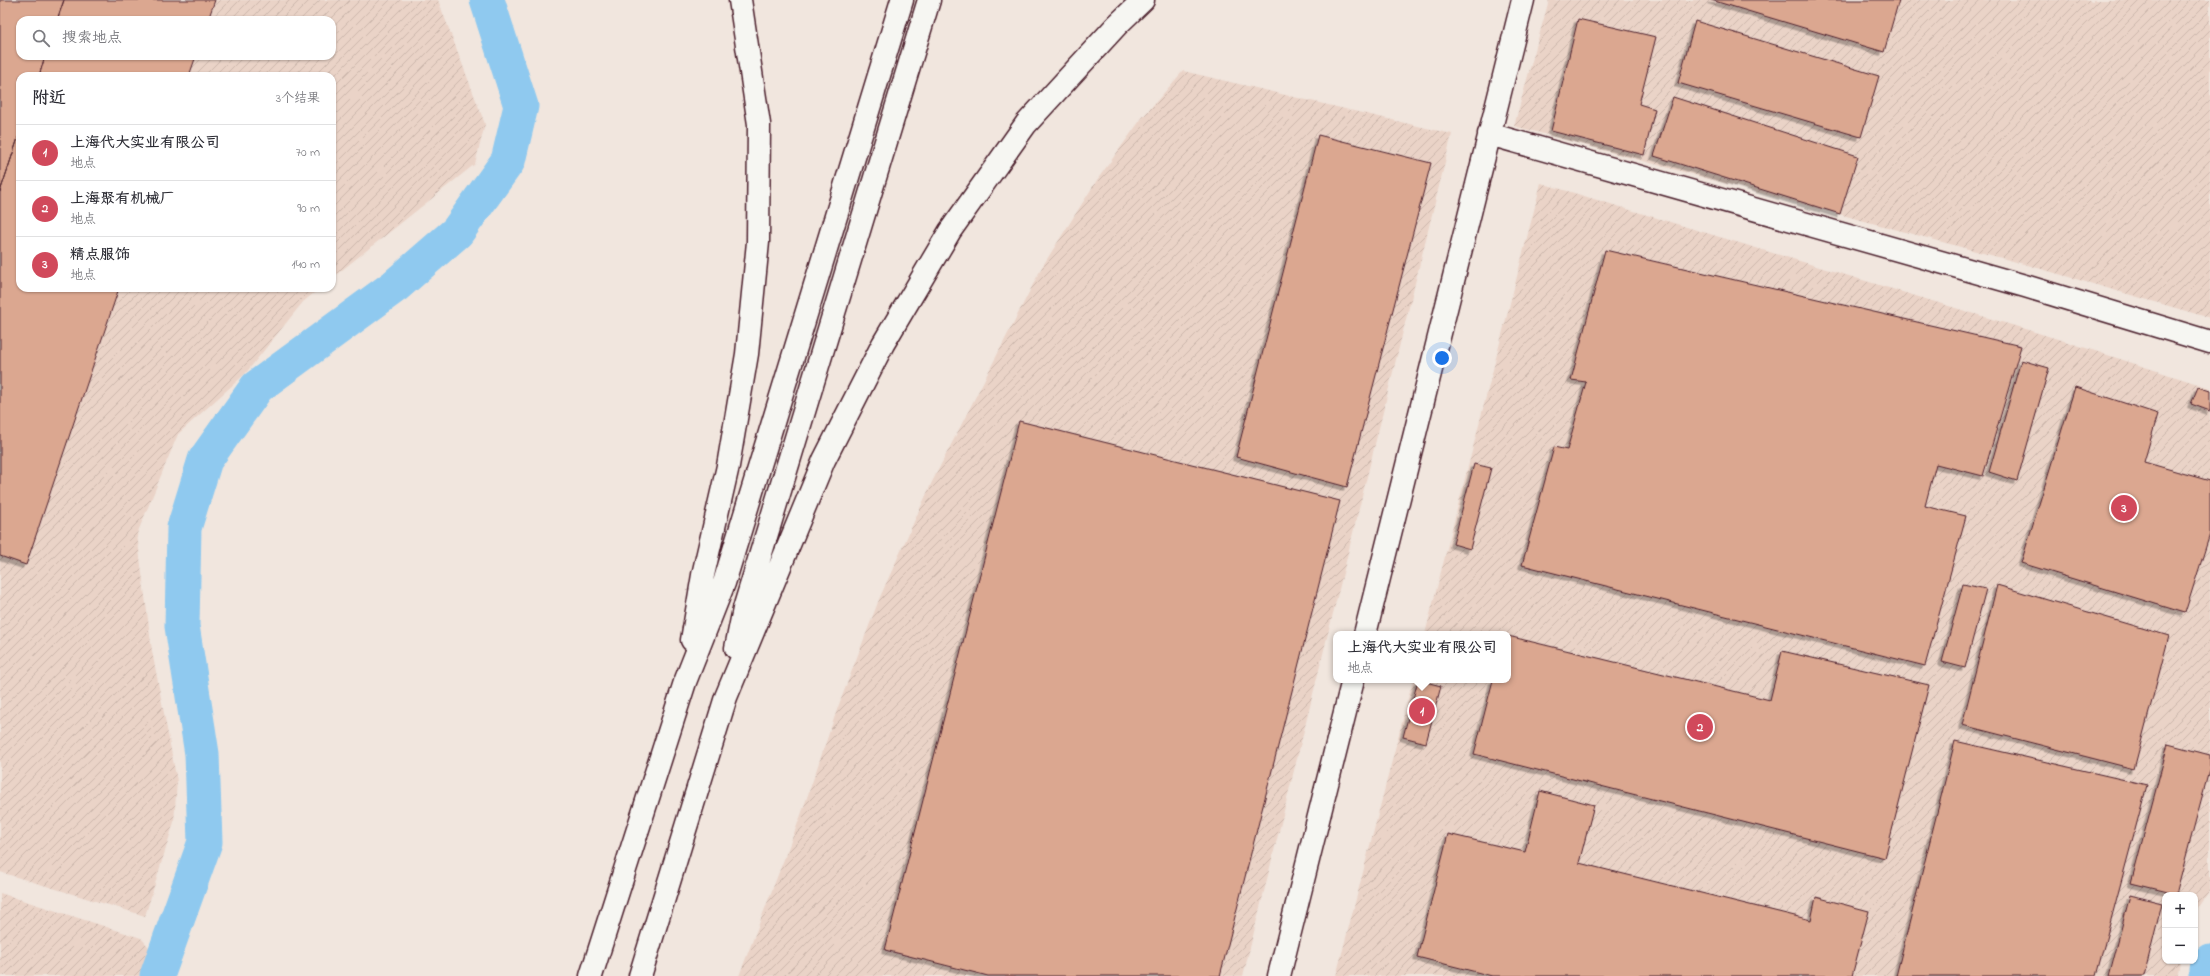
<!DOCTYPE html>
<html lang="zh">
<head>
<meta charset="utf-8">
<style>
	:root { --surface:#fff; --page:#f2f2f3; --text:#2b2b33; --muted:#7c7c81; --line:#e1e1e2; --accent:#d1495b }
	body { margin:0; font-family:"Indie Flower","LXGW WenKai TC",sans-serif; background:var(--page); color:var(--text) }
	.controls { position:absolute; right:12px; bottom:12px; display:grid; overflow:hidden; border-radius:8px; box-shadow:0 1px 3px #0004 }
	.controls button { width:36px; height:36px; display:grid; place-items:center; padding:0; border:0; border-bottom:1px solid var(--line); background:var(--surface); color:var(--text); font:20px sans-serif }
	.you { position:absolute; left:1442px; top:358px; width:14px; height:14px; margin:-10px; border:3px solid #fff; border-radius:50%; background:#1a73e8; box-shadow:0 0 0 6px #1a73e833 }
	.badge { display:grid; place-items:center; width:26px; height:26px; border-radius:50%; background:var(--accent); color:#fff; font-size:13px; font-weight:700 }
	.pin { position:absolute; translate:-50% -50%; border:2px solid #fff; box-shadow:0 1px 4px #0006 }
	.popup { position:absolute; left:1333px; top:631px; width:178px; height:52px; box-sizing:border-box; display:grid; place-content:center; border-radius:8px; background:var(--surface); filter:drop-shadow(0 1px 3px #0005); font-size:13px; white-space:nowrap; color:var(--muted) }
	.popup b { font-size:15px; color:var(--text) }
	.popup::after { content:''; position:absolute; left:50%; top:100%; margin-left:-8px; border:8px solid transparent; border-top-color:var(--surface) }
	.list { margin:0; padding:0; list-style:none }
	h2 { display:flex; justify-content:space-between; align-items:center; height:52px; margin:0; padding:0 16px; font-size:17px }
	h2 small { font-size:13px; font-weight:400; color:var(--muted) }
	.list li { display:grid; grid-template-columns:26px 1fr auto; gap:12px; align-items:center; box-sizing:border-box; height:56px; padding:0 16px; border-top:1px solid var(--line) }
	.list b { display:block; font-size:15px; white-space:nowrap }
	.list p { margin:0; font-size:13px; white-space:nowrap; color:var(--muted) }
	.list em { font-size:13px; font-style:normal; color:var(--muted) }
	.icon { flex:none; width:22px; height:22px; fill:none; stroke:currentColor; stroke-width:2; stroke-linecap:round; stroke-linejoin:round }
	.map { position:relative; flex:none; width:2210px; height:976px; overflow:hidden }
	.search { position:absolute; background:var(--surface); box-shadow:0 1px 3px #0004; left:16px; top:16px; width:320px; height:44px; display:flex; align-items:center; gap:10px; box-sizing:border-box; padding:0 14px; border-radius:12px; color:var(--muted); font-size:15px }
	.panel { position:absolute; background:var(--surface); box-shadow:0 1px 3px #0004; left:16px; top:72px; width:320px; height:220px; border-radius:12px }
	.map>svg:first-child { display:block }
</style>
</head>
<body>
<div class="map">
<svg width="2210" height="976" viewBox="0 0 2210 976">
	<defs>
		<pattern id="industrial-furrows" width="10" height="10" patternUnits="userSpaceOnUse"><rect width="10" height="10" fill="#ead3c7"/><path d="M-1 1l2-2M0 10L10 0M9 11l2-2" fill="none" stroke="#cab5ab"/></pattern>
		<filter id="shadow"><feDropShadow dx="-3.5" dy="3.5" stdDeviation="0" flood-color="#0004"/></filter>
	</defs>
	<rect width="100%" height="100%" fill="#f1e6de"/>
	<filter id="ink" filterUnits="userSpaceOnUse"><feTurbulence type="fractalNoise" baseFrequency=".025" numOctaves="2"/><feDisplacementMap in="SourceGraphic" scale="8" xChannelSelector="R" yChannelSelector="G"/><feConvolveMatrix kernelMatrix="1 2 1 2 8 2 1 2 1" color-interpolation-filters="sRGB"/></filter>
	<g filter="url(#ink)">
		<!-- industrial -->
		<path fill="url(#industrial-furrows)" fill-rule="evenodd" d="M 0,0 L 438,0 L 485,124 L 475,164 L 332,278 L 332,76 L 20,76 L 20,288 L 320,288 L 303,302 L 245,374 L 178,434 L 137,534 L 152,651 L 177,781 L 174,822 L 145,916 L 0,872 ZM 20,20 L 332,20 L 332,56 L 20,56 Z
			M 1549,0 L 2084,0 L 2093,2 L 2093,0 L 2210,0 L 2210,318 L 2031,266 L 1514,126 Z
			M 1183,71 L 1452,134 L 1243,976 L 739,976 L 801,815 L 838,707 L 880,597 L 932,482 L 1042,267 L 1097,180 L 1142,118 Z
			M 1541,183 L 2061,340 L 2210,388 L 2210,890 L 2195,912 L 2195,895 L 2165,895 L 2165,961 L 2180,961 L 2177,976 L 1336,976 L 1413,680 L 1508,680 L 1508,634 L 1425,634 Z
			M 0,893 L 141,938 L 154,953 L 143,976 L 0,976 Z"/>
		<g fill="none" stroke-linecap="round" stroke-linejoin="round">
			<!-- canal -->
			<path stroke="#8fc9ef" stroke-width="35" d="M 157,976 L 205,842 L 202,754 L 182,626 L 184,528 L 205,460 L 257,387 L 395,286 L 457,232 L 508,161 L 521,106 L 487,0
				M 2206,976 L 2206,968 L 2210,961"/>
		</g>
		<!-- building -->
		<path fill="#dba790" stroke="#4a1f2b" filter="url(#shadow)" d="M 0,0 L 64,0 L 57,20 L 20,20 L 20,56 L 45,56 L 39,76 L 20,76 L 20,132 L 0,192 Z
			M 64,0 L 215,0 L 208,20 L 57,20 Z
			M 1711,0 L 1899,0 L 1884,52 Z
			M 1578,19 L 1656,37 L 1639,104 L 1655,109 L 1644,155 L 1551,131 Z
			M 1695,21 L 1879,76 L 1861,137 L 1678,83 Z
			M 45,56 L 196,56 L 189,76 L 39,76 Z
			M 1673,97 L 1858,156 L 1840,214 L 1654,156 Z
			M 20,132 L 20,288 L 119,288 L 26,565 L 0,556 L 0,192 Z
			M 1318,135 L 1431,163 L 1347,487 L 1236,457 Z
			M 1605,250 L 2021,346 L 1983,476 L 1936,464 L 1925,506 L 1966,516 L 1925,666 L 1522,565 L 1554,447 L 1567,450 L 1586,382 L 1571,380 Z
			M 2021,360 L 2049,368 L 2017,481 L 1989,472 Z
			M 2075,387 L 2158,414 L 2144,462 L 2210,481 L 2210,534 L 2185,613 L 2021,563 Z
			M 2198,387 L 2210,391 L 2210,411 L 2191,404 Z
			M 1019,421 L 1340,501 L 1220,976 L 988,976 L 885,950 Z
			M 1474,464 L 1491,468 L 1470,549 L 1453,544 Z
			M 1963,584 L 1986,589 L 1965,668 L 1942,662 Z
			M 1997,585 L 2169,636 L 2134,769 L 1962,725 Z
			M 1508,636 L 1770,700 L 1782,651 L 1929,685 L 1885,858 L 1474,754 L 1493,680 L 1508,680 Z
			M 1418,680 L 1441,686 L 1426,743 L 1403,737 Z
			M 1955,741 L 2147,785 L 2096,976 L 1896,976 Z
			M 2168,744 L 2210,755 L 2210,767 L 2176,894 L 2131,883 Z
			M 1540,791 L 1594,805 L 1579,863 L 1811,920 L 1816,897 L 1869,911 L 1852,976 L 1492,976 L 1417,957 L 1448,834 L 1525,852 Z
			M 2130,895 L 2162,903 L 2144,976 L 2109,976 Z"/>
		<g fill="none" stroke-linecap="round" stroke-linejoin="round">
			<defs>
				<path id="minor" d="M 1489,134 L 2025,286 L 2210,342
					M 1365,634 L 1523,0
					M 1279,976 L 1353,680"/>
				<path id="highway" d="M 692,640 L 703,575 L 728,466 L 747,354 L 758,242 L 759,124 L 740,0
					M 736,648 L 744,609 L 929,0
					M 591,976 L 685,682 L 724,583 L 902,0
					M 640,976 L 726,697 L 824,460 L 883,344 L 950,231 L 1026,124 L 1117,25 L 1143,0"/>
			</defs>
			<!-- minor casing -->
			<use href="#minor" stroke="#4a1f2b" stroke-width="25"/>
			<!-- highway casing -->
			<use href="#highway" stroke="#4a1f2b" stroke-width="25"/>
			<!-- minor -->
			<use href="#minor" stroke="#f6f6f2" stroke-width="22"/>
			<!-- highway -->
			<use href="#highway" stroke="#f6f6f2" stroke-width="22"/>
		</g>
	</g>
</svg>
<div class="controls">
<button>+</button>
<button>−</button>
</div>
<div class="you"></div>
<div class="pin badge" style="left:1422px;top:711px">1</div>
<div class="popup"><b>上海代大实业有限公司</b>地点</div>
<div class="pin badge" style="left:1700px;top:727px">2</div>
<div class="pin badge" style="left:2124px;top:508px">3</div>
<div class="search"><svg class="icon" aria-label="search" viewBox="0 0 24 24"><circle cx="10" cy="10" r="6"/><path d="M15 15l6 6"/></svg>搜索地点</div>
<section class="panel">
<h2>附近<small>3个结果</small></h2>
<ul class="list">
<li><span class="badge">1</span><div><b>上海代大实业有限公司</b><p>地点</p></div><em>70 m</em></li>
<li><span class="badge">2</span><div><b>上海聚有机械厂</b><p>地点</p></div><em>90 m</em></li>
<li><span class="badge">3</span><div><b>精点服饰</b><p>地点</p></div><em>140 m</em></li>
</ul>
</section>
</div>
</body>
</html>
